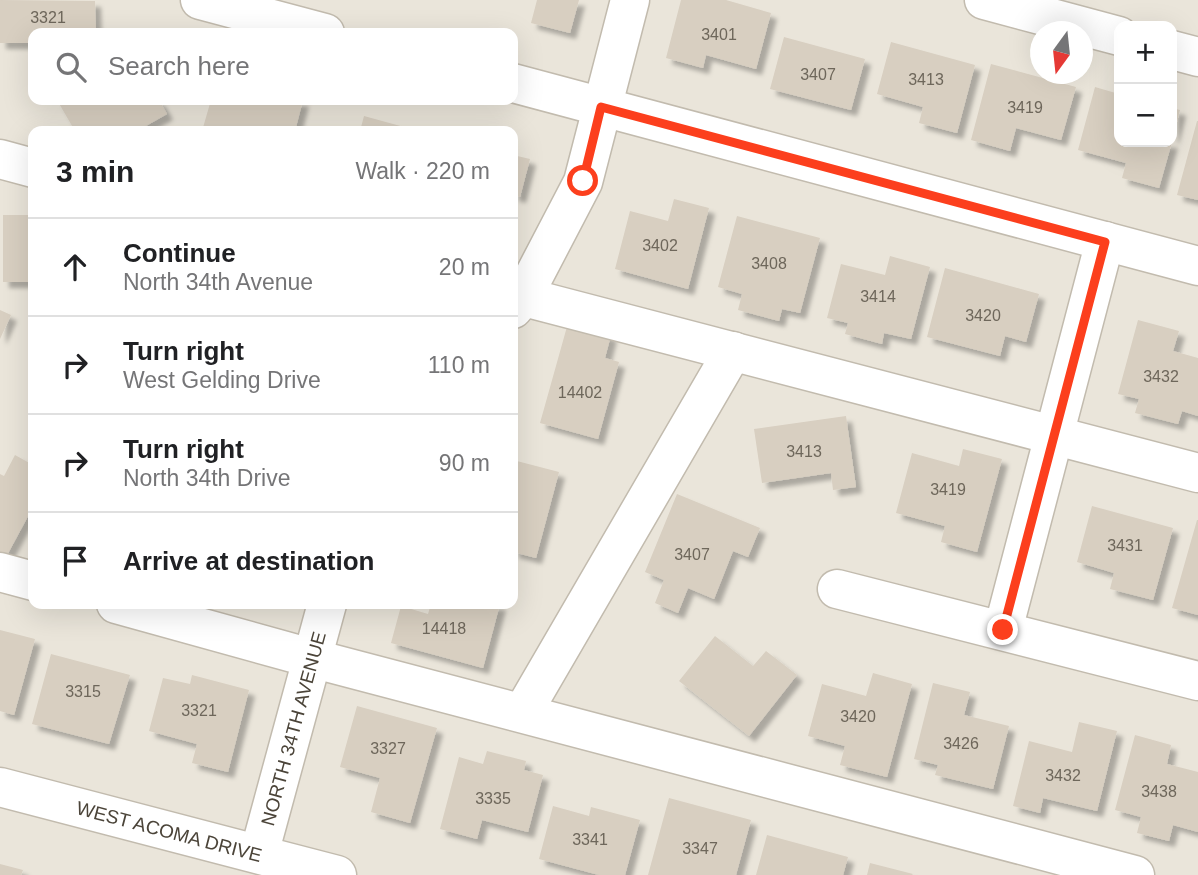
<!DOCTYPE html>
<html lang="en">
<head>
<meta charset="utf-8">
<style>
	:root { --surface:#fff; --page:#f6f6f6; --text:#202124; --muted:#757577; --line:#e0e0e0 }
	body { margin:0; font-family:Helvetica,sans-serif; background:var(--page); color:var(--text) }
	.controls { position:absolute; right:21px; top:21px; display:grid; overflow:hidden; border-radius:14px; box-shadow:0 7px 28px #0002 }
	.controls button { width:63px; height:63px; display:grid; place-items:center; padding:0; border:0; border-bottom:2px solid var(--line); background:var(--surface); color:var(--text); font:35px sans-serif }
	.compass { position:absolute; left:1030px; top:21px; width:63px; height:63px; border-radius:50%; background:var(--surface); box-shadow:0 7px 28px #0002; rotate:195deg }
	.stop { position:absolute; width:21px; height:21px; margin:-16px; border:5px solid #fc3f1d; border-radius:50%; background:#fff }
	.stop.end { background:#fc3f1d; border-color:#fff; box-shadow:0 2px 7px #0008 }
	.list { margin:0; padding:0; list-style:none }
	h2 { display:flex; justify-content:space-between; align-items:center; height:91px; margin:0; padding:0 28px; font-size:30px }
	h2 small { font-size:23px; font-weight:400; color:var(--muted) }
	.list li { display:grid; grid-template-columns:46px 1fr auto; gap:21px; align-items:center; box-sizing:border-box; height:98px; padding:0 28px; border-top:2px solid var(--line) }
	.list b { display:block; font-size:26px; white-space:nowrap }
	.list p { margin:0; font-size:23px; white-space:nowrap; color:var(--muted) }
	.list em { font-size:23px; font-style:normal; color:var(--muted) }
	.icon { flex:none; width:38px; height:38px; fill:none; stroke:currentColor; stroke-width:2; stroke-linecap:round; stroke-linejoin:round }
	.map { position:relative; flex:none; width:1198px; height:875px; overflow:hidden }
	.search { position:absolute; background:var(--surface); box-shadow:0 7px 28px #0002; left:28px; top:28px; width:490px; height:77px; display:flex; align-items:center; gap:18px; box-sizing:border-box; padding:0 24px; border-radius:14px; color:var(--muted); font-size:26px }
	.panel { position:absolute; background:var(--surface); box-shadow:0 7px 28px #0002; left:28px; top:126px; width:490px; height:483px; border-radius:14px }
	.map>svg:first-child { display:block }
</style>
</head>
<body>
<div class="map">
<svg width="1198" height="875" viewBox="0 0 1198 875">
	<defs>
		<filter id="shadow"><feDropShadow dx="6" dy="6" stdDeviation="2" flood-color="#0004"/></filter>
	</defs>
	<rect width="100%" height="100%" fill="#f6f3ec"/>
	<!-- residential -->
	<path fill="#eae5da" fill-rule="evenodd" d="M 0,0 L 1198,0 L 1198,875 L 0,875 ZM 1119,26 L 1172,26 L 1172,142 L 1119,142 ZM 1040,32 L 1082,32 L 1082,74 L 1040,74 ZM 33,33 L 513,33 L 513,100 L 33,100 ZM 33,131 L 513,131 L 513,604 L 33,604 Z"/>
	<!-- building -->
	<path fill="#d8cfc1" filter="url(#shadow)" d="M 0,0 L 95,1 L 96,33 L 33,33 L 33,43 L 0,43 Z
		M 537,0 L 579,0 L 570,33 L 531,23 Z
		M 681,0 L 726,0 L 771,13 L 756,69 L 706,55 L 703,68 L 666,58 Z
		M 784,37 L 865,59 L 851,110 L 770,89 Z
		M 891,42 L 975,65 L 957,133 L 919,123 L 923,107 L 877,94 Z
		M 991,64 L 1076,87 L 1061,140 L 1016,128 L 1010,151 L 971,140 Z
		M 1095,87 L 1119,94 L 1119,142 L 1172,142 L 1159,188 L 1122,178 L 1126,163 L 1078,150 Z
		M 57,100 L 159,100 L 167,114 L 137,131 L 75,131 Z
		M 211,100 L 248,100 L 262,103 L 263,100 L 303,100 L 295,131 L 202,131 Z
		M 1172,108 L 1180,110 L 1173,138 L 1172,138 Z
		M 364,116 L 404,127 L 402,131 L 360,131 Z
		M 1197,121 L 1198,121 L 1198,200 L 1177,195 Z
		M 513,155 L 530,159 L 520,197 L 513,195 Z
		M 674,199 L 709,208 L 688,289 L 615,269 L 630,211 L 668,221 Z
		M 3,215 L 33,215 L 33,282 L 3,282 Z
		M 737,216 L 820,238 L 800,313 L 782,309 L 779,321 L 738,310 L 742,294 L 718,287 Z
		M 890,256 L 930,267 L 911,339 L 884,333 L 882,344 L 845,334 L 848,323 L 827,318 L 841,264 L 885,275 Z
		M 945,268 L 1039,294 L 1026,342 L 1005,336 L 1000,356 L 927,337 Z
		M 0,310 L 11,315 L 0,339 Z
		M 1138,320 L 1179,331 L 1173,351 L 1198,358 L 1198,416 L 1182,411 L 1178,424 L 1135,413 L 1139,399 L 1118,394 Z
		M 568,323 L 611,335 L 605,358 L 619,362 L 598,439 L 540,423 Z
		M 846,416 L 856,487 L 833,490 L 831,473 L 762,483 L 754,429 Z
		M 963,449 L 1002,459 L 977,552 L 941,542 L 945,526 L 896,513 L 912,453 L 959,466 Z
		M 15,455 L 33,465 L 33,507 L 6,557 L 0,554 L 0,474 L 4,476 Z
		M 513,460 L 559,472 L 536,558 L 513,552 Z
		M 677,494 L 760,528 L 748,557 L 733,551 L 714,599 L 688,588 L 678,613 L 655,603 L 664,580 L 645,572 Z
		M 1092,506 L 1173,528 L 1153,600 L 1110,589 L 1114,573 L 1077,562 Z
		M 1197,520 L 1198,520 L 1198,615 L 1172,608 Z
		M 431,604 L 500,604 L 483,668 L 391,643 L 401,606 L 428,614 Z
		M 0,630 L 35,639 L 14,715 L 0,711 Z
		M 715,636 L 753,666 L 766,651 L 797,675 L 749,736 L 679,681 Z
		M 51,654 L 130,675 L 109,744 L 32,724 Z
		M 873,673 L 912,684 L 887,777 L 840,765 L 845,746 L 808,736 L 822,684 L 866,696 Z
		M 192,675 L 249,690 L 228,772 L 192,763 L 197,744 L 149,731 L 163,678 L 190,684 Z
		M 933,683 L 970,692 L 964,715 L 1009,726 L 993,789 L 935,775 L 938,765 L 914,759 Z
		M 357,706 L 437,728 L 410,823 L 371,812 L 380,778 L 340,767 Z
		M 1079,722 L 1117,731 L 1097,811 L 1043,798 L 1040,813 L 1013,806 L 1029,741 L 1072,752 Z
		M 1135,735 L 1171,745 L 1167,764 L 1198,772 L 1198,832 L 1173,825 L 1169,841 L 1137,833 L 1141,817 L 1115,810 Z
		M 487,751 L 526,761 L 524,770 L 543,775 L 528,832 L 482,820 L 477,839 L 440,829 L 459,757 L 483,764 Z
		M 669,798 L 751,820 L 736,875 L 648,875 Z
		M 553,806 L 589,816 L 591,807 L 640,820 L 625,875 L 599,875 L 539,859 Z
		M 767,835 L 848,857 L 843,875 L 756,875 Z
		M 870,863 L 913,874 L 912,875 L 867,875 Z
		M 0,864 L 23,870 L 21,875 L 0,875 Z"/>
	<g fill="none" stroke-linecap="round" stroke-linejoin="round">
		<defs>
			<g id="minor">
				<path d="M 200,0 L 325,33"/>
				<path d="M 984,0 L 1119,36"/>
				<path d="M 1172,50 L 1198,57"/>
				<path d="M 513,83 L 1198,266"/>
				<path d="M 0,159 L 33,168"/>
				<path d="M 513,294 L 1198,473"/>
				<path d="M 513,309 L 523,297 L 583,182 L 630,0"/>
				<path d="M 0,572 L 33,581"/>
				<path d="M 837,589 L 1198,681"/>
				<path d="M 116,604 L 311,658 L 1135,875"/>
				<path d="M 1003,630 L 1105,241"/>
				<path d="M 523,712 L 733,351"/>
				<path id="s1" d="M 0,787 L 337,875"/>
				<path id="s2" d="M 259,854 L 327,604"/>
			</g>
		</defs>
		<!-- minor casing -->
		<use href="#minor" stroke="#c2bbae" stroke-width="41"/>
		<!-- minor -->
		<use href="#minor" stroke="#fff" stroke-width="38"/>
	</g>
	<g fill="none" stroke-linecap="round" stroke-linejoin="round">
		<!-- route -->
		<path stroke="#fc3f1d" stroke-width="9" d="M 583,181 L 601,107 L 1105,242 L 1003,630"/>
	</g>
	<g text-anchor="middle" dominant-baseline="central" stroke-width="5" stroke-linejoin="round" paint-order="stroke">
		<!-- number labels -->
		<g font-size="16" fill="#6e675b">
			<text x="48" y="17">3321</text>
			<text x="719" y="34">3401</text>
			<text x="818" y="74">3407</text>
			<text x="926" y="79">3413</text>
			<text x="1025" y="107">3419</text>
			<text x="660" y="245">3402</text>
			<text x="769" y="263">3408</text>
			<text x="878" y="296">3414</text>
			<text x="983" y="315">3420</text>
			<text x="1161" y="376">3432</text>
			<text x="580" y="392">14402</text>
			<text x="804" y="451">3413</text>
			<text x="948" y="489">3419</text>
			<text x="1125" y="545">3431</text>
			<text x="692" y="554">3407</text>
			<text x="444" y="628">14418</text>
			<text x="83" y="691">3315</text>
			<text x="199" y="710">3321</text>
			<text x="858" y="716">3420</text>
			<text x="961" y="743">3426</text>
			<text x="388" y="748">3327</text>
			<text x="1063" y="775">3432</text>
			<text x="1159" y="791">3438</text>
			<text x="493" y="798">3335</text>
			<text x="590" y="839">3341</text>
			<text x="700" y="848">3347</text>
		</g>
		<!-- street labels -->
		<g font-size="19" fill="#4b4439" stroke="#fff">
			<text stroke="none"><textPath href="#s2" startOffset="130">NORTH 34TH AVENUE</textPath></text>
			<text stroke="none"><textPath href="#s1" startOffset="175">WEST ACOMA DRIVE</textPath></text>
		</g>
	</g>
</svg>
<div class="controls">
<button>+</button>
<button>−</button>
</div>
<svg class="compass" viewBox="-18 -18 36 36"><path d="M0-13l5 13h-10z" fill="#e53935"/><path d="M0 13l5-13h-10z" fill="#757577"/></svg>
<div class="stop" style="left:583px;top:181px"></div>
<div class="stop end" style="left:1003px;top:630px"></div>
<div class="search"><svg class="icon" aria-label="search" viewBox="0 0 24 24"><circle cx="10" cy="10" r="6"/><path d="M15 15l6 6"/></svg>Search here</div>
<section class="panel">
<h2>3 min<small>Walk · 220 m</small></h2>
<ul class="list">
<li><svg class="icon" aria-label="ahead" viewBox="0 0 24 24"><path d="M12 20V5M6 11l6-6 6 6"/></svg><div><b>Continue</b><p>North 34th Avenue</p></div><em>20 m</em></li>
<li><svg class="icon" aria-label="right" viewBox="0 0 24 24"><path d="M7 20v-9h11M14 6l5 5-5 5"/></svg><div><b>Turn right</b><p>West Gelding Drive</p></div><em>110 m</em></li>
<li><svg class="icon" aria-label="right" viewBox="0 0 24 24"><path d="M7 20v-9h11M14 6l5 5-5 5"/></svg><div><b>Turn right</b><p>North 34th Drive</p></div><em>90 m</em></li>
<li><svg class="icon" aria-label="arrive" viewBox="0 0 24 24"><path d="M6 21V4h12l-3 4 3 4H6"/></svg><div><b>Arrive at destination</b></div></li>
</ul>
</section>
</div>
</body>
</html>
